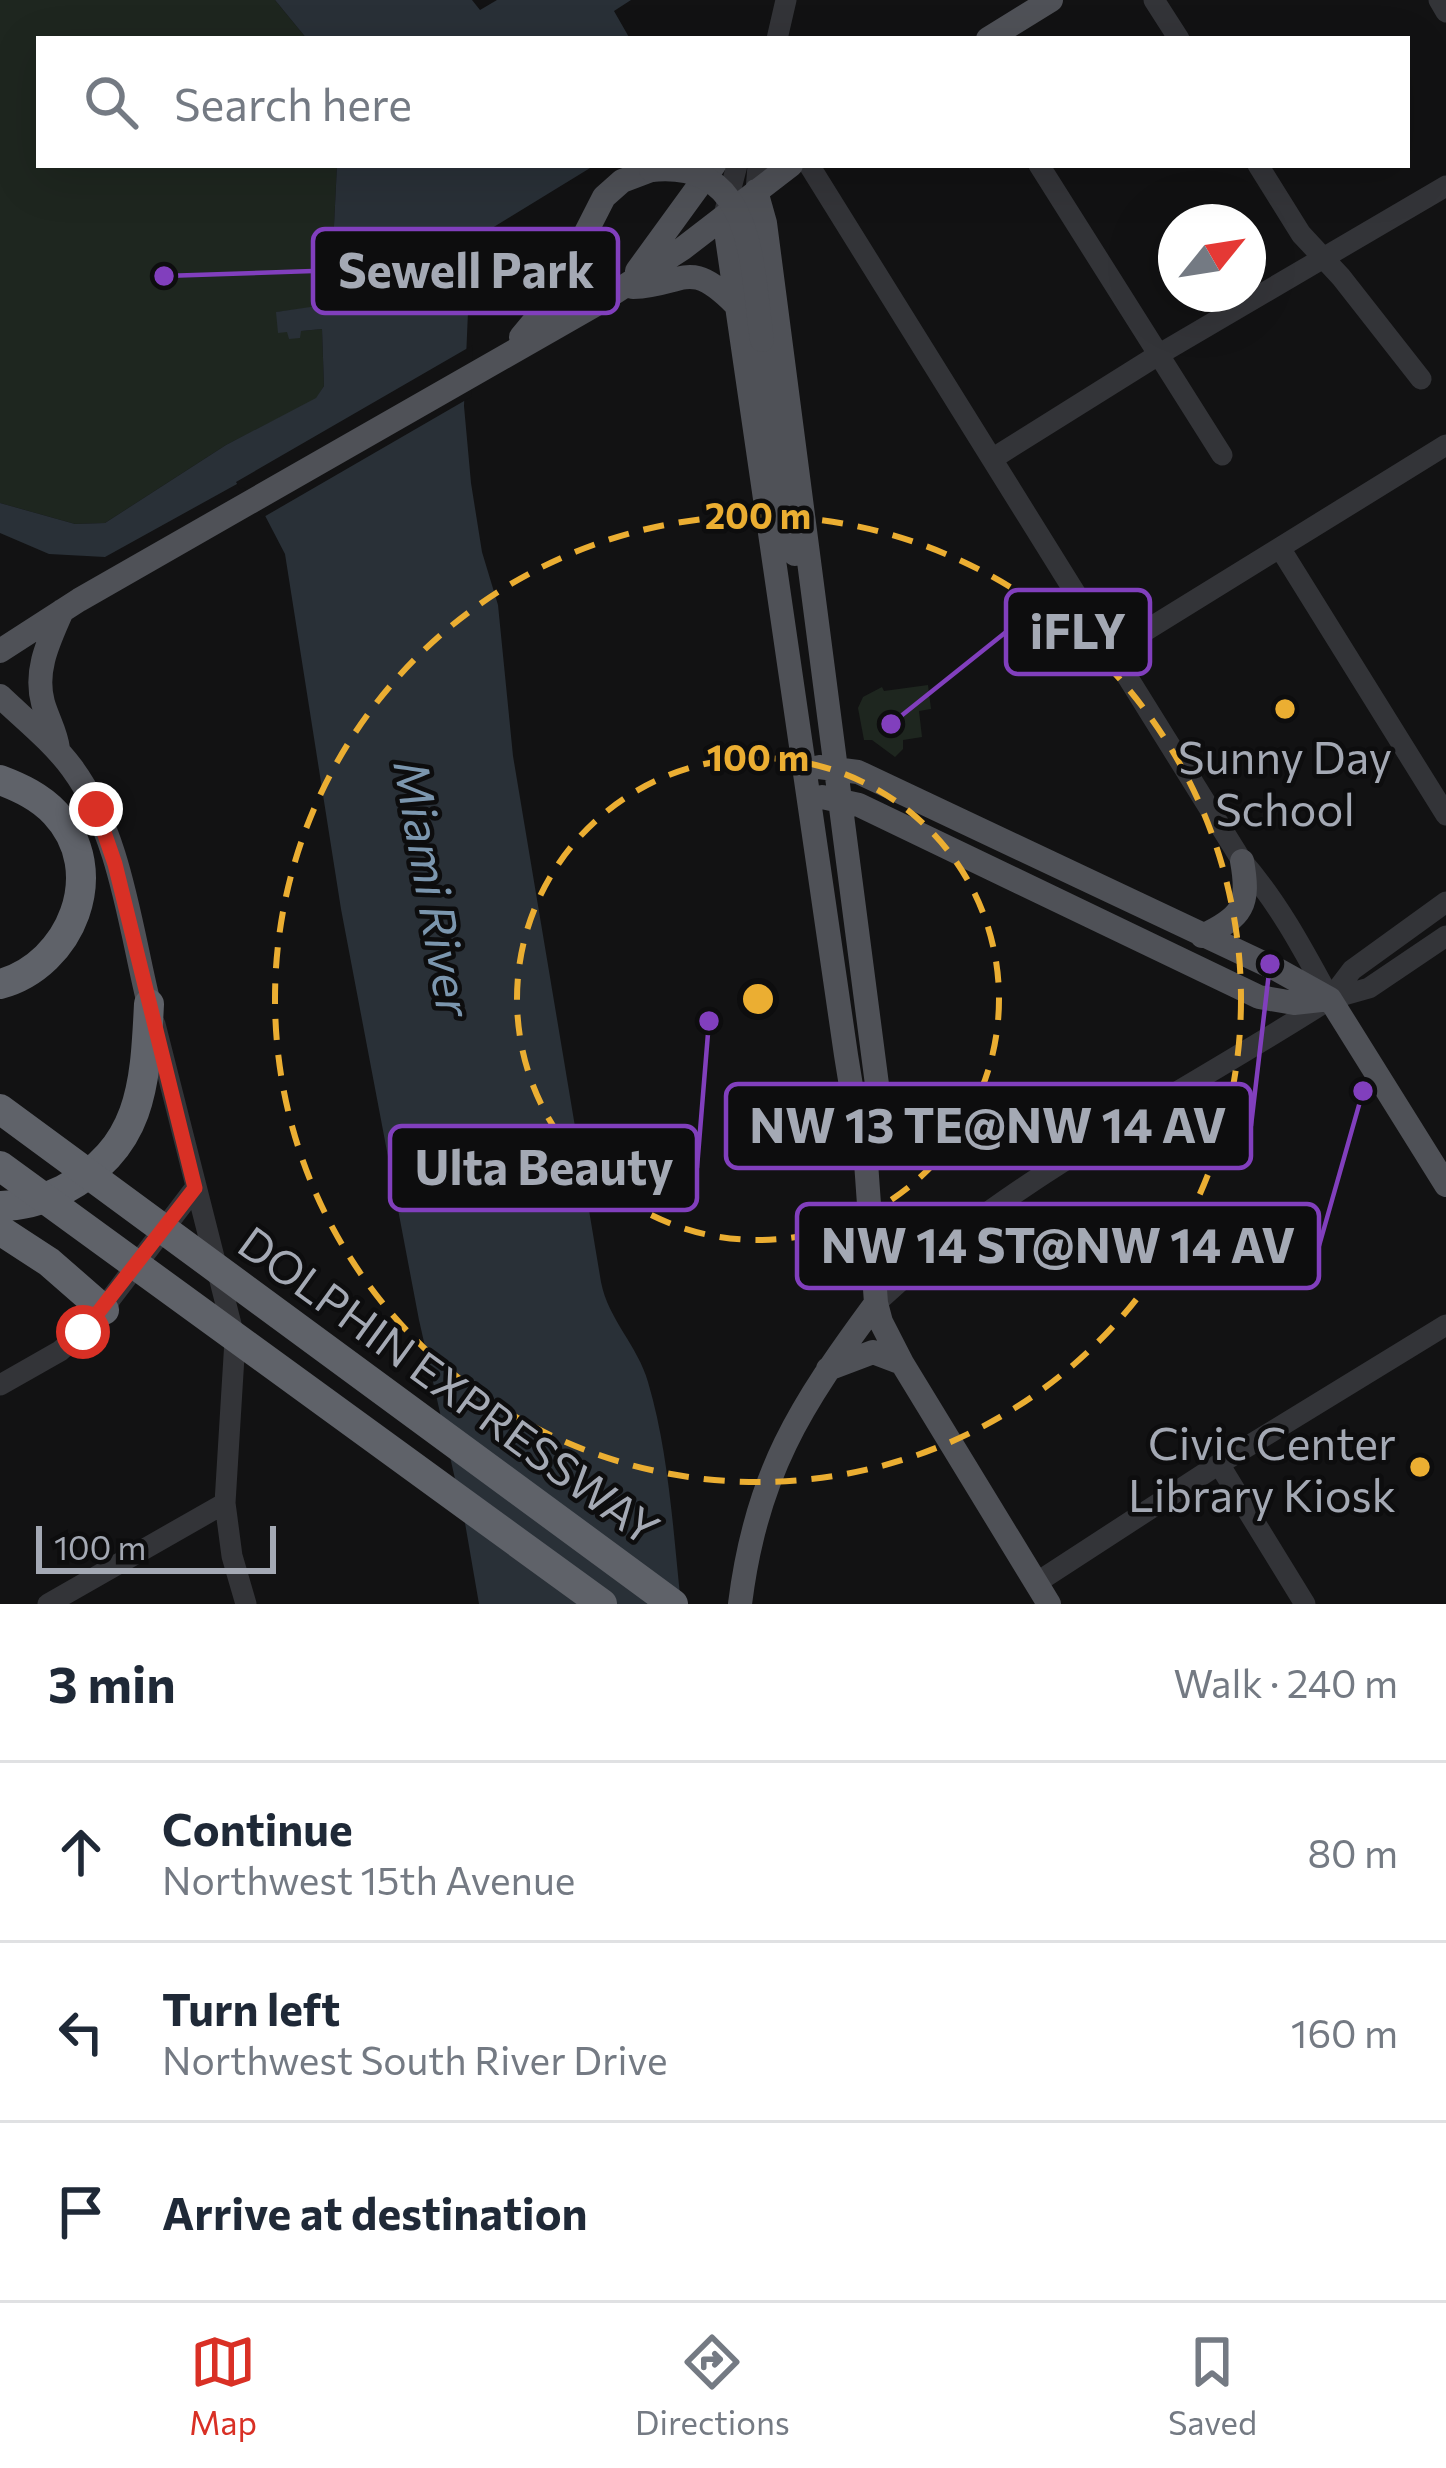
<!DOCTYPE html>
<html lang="en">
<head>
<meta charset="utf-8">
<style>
	:root { --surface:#fff; --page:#f2f2f3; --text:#1f2937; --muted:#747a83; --line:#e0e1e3; --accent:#d93025 }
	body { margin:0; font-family:Commissioner,sans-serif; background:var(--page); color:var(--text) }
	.compass { position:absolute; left:1158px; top:204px; width:108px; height:108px; border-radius:50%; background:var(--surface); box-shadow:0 12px 48px #0002; rotate:60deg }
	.scale { position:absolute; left:36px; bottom:30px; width:240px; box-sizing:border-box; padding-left:12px; border:6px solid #a4a9b4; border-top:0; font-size:33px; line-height:42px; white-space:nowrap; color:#a4a9b4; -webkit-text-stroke:9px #0d0d0e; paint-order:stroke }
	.stop { position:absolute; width:36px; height:36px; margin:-27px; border:9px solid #d93025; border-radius:50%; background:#fff }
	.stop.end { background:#d93025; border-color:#fff; box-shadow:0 3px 12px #0008 }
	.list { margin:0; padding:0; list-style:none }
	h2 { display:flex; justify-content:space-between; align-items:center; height:156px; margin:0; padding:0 48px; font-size:51px }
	h2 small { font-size:39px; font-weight:400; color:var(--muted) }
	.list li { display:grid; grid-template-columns:78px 1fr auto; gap:36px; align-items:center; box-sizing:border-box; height:180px; padding:0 48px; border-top:3px solid var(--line) }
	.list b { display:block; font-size:45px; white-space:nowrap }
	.list p { margin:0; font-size:39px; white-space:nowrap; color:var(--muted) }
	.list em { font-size:39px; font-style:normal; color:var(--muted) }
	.icon { flex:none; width:66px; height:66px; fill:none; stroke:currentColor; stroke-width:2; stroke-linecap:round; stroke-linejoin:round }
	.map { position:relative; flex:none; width:1446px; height:1604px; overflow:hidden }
	.search { position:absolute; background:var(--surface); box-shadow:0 12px 48px #0002; left:36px; right:36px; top:36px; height:132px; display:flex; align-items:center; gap:30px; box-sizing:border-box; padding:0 42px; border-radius:0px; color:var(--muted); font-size:45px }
	.sheet { height:696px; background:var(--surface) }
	nav { display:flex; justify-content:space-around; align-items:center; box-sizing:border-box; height:168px; border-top:3px solid var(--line); background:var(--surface); font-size:33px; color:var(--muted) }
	nav a { display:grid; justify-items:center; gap:6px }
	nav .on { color:var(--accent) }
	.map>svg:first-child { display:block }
</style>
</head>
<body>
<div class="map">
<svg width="1446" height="1604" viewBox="0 0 1446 1604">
	<rect width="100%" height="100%" fill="#121213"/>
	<!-- green -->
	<path fill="#1e261f" d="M 0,0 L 275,0 L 307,39 L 39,39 L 39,165 L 337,165 L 333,246 L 324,306 L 277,312 L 300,331 L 322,329 L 324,386 L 316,399 L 226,445 L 105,523 L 75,524 L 0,503 Z
		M 928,685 L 931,709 L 919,711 L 922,737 L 903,740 L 903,749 L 895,757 L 872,740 L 864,740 L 858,708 L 863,697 L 882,687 L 884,691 Z"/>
	<!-- water -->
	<path fill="#293037" d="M 275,0 L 472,0 L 480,10 L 497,0 L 631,0 L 614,11 L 630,39 L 307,39 Z
		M 337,165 L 595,165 L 471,241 L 464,406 L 471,483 L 482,552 L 498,605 L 513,756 L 601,1282 C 608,1319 638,1346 648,1382 C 669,1453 673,1531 681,1604 L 479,1604 L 465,1523 L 419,1320 L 341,909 L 285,554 L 246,479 L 105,557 L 49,554 L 0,533 L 0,503 L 75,524 L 105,523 L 226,445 L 316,398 L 324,386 L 322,329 L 301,331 L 300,338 L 289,339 L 287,332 L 278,333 L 276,312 L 324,305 L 333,246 Z"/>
	<!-- pier -->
	<path fill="#121213" d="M 473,345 L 471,397 L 262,518 L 244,487 L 240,489 L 236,482 Z"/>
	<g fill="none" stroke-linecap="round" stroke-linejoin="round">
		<!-- minor -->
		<path stroke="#333438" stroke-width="21" d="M 1154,0 L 1179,39
			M 1439,0 L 1446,12
			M 777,39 L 786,0
			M 809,165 L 1242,861 C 1278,902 1304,951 1330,999
			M 1039,165 L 1222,455
			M 1258,165 L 1301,234 L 1341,277 L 1421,379
			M 756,191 L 758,165
			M 725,211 L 737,165
			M 992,459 L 1158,355 L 1446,186
			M 1280,548 L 1446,815
			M 1111,652 L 1446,445
			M 1330,999 L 1352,970 L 1446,902
			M 155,1024 L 235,1340 L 225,1503 L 232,1556 L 246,1604
			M 876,1303 C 1010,1178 1177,1097 1330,999 L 1369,988 L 1446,936
			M 0,1385 L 60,1351 L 93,1322 L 195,1188
			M 1219,1464 L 1305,1604
			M 1036,1583 L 1219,1464 L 1446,1325
			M 48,1604 L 225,1503"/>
		<!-- major -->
		<path stroke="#4f5157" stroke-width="24" d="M 988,39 L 1051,0
			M 756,191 L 765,223 L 882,1123 L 865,1148
			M 724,217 L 846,1055 L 858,1129 L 865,1148 L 876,1303 L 881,1322 L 902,1363 L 1049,1604
			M 637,271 L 714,165
			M 633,287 C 685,285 688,257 735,304
			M 521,337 L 551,301 L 604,197 L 622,181 L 651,170
			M 762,340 L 795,554
			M 0,651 L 79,600 L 600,302 L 682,249 L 791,165
			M 0,696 C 24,719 52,741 72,768 C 120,833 130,927 149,1004
			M 58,749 C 56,732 48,720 43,703 C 34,670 49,641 62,611
			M 819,767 L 858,772 L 1278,970 L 1330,999 L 1446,1185
			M 822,797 L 859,805 L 1259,997 L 1294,1003 L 1330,999
			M 1202,936 C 1243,917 1250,905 1242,861
			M 828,1369 L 873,1352 L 902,1363
			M 740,1604 C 756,1474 800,1406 876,1303"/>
		<!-- highway -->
		<path stroke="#5f6269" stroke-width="30" d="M 0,780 C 21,788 40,797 55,813 C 110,871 71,965 0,984
			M 0,1206 C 23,1206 43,1200 63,1190 C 143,1148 145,1084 149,1004
			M 0,1230 L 49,1262 L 104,1310"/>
		<!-- major-bridge -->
		<path stroke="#4f5157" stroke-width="24" d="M 651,170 C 756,159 751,267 762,340"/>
		<!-- highway-bridge -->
		<path stroke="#5f6269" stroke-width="30" d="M 0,1109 L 673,1604
			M 0,1166 L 602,1604"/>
	</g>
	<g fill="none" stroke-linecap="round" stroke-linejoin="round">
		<!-- route -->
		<path stroke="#d93025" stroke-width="15" d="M 83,1332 L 195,1188 L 115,864 L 96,809"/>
	</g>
	<!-- distance rings -->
	<g fill="none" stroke="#ebae32" stroke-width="6" stroke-dasharray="21 15">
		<circle cx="758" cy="999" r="241"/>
		<circle cx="758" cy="999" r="483"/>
	</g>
	<!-- markers -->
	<g fill="#ebae32" stroke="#0d0d0e" stroke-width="4.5">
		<circle cx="1285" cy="709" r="12"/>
		<circle cx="1420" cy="1467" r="12"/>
	</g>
	<g text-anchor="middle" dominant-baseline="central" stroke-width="9" stroke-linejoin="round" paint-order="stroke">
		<!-- poi labels -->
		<g font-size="45" fill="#a4a9b4" stroke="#0d0d0e">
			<text x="1285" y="755">Sunny Day<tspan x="1285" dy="52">School</tspan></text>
			<text x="1396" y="1441" text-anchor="end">Civic Center<tspan x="1396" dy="52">Library Kiosk</tspan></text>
		</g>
		<!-- street labels -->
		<g font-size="45" fill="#a4a9b4" stroke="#0d0d0e">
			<text transform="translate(450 1384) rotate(36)">DOLPHIN EXPRESSWAY</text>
		</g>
		<!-- water labels -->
		<g font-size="48" font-style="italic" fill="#7b96ae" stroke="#0d0d0e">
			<text transform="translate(435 888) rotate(80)">Miami River</text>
		</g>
	</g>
	<circle cx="758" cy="999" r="18" fill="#ebae32" stroke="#0d0d0e" stroke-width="6"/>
	<g font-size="36" text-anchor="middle" font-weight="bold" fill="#ebae32" stroke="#0d0d0e" stroke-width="9" stroke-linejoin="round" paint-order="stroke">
		<text x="758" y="529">200 m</text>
		<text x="758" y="771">100 m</text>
	</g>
	<!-- callouts -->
	<path fill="none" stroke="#813fbd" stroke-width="4.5" d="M164 276L313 271M891 724L1006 632M1270 964L1251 1126M709 1021L697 1168M1363 1091L1319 1246"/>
	<g fill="#813fbd" stroke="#0d0d0e" stroke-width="4.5">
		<circle cx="164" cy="276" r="12"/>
		<circle cx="891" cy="724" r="12"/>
		<circle cx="1270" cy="964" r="12"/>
		<circle cx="709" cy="1021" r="12"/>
		<circle cx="1363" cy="1091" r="12"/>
	</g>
	<g fill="#0d0d0e" stroke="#813fbd" stroke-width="4.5">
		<rect x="313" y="229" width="305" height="84" rx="12"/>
		<rect x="1006" y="590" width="144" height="84" rx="12"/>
		<rect x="726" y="1084" width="525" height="84" rx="12"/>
		<rect x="390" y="1126" width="307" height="84" rx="12"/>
		<rect x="797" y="1204" width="522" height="84" rx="12"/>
	</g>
	<g font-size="48" text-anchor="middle" font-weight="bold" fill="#a4a9b4">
		<text x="466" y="288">Sewell Park</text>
		<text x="1078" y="649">iFLY</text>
		<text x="988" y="1143">NW 13 TE@NW 14 AV</text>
		<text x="544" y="1185">Ulta Beauty</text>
		<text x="1058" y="1263">NW 14 ST@NW 14 AV</text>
	</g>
</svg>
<svg class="compass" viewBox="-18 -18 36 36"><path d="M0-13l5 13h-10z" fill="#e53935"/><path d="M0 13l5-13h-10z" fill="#747a83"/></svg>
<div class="scale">100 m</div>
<div class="stop" style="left:83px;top:1332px"></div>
<div class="stop end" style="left:96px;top:809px"></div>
<div class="search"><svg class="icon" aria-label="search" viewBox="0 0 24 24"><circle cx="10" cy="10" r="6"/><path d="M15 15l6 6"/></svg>Search here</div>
</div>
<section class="sheet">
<h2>3 min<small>Walk · 240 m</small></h2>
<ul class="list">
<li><svg class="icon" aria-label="ahead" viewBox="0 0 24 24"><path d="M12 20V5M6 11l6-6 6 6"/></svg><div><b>Continue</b><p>Northwest 15th Avenue</p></div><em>80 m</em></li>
<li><svg class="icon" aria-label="left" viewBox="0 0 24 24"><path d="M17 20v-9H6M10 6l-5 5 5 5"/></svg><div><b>Turn left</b><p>Northwest South River Drive</p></div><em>160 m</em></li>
<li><svg class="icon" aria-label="arrive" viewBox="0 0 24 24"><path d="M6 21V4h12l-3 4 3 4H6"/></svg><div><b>Arrive at destination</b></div></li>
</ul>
</section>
<nav>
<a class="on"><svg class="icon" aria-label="map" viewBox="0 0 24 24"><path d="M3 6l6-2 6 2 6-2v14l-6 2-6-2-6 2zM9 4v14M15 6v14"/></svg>Map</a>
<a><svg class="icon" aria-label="directions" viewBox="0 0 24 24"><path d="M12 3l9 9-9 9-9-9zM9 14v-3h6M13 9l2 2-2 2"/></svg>Directions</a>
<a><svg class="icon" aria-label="saved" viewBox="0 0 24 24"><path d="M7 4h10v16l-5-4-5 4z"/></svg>Saved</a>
</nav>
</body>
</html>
